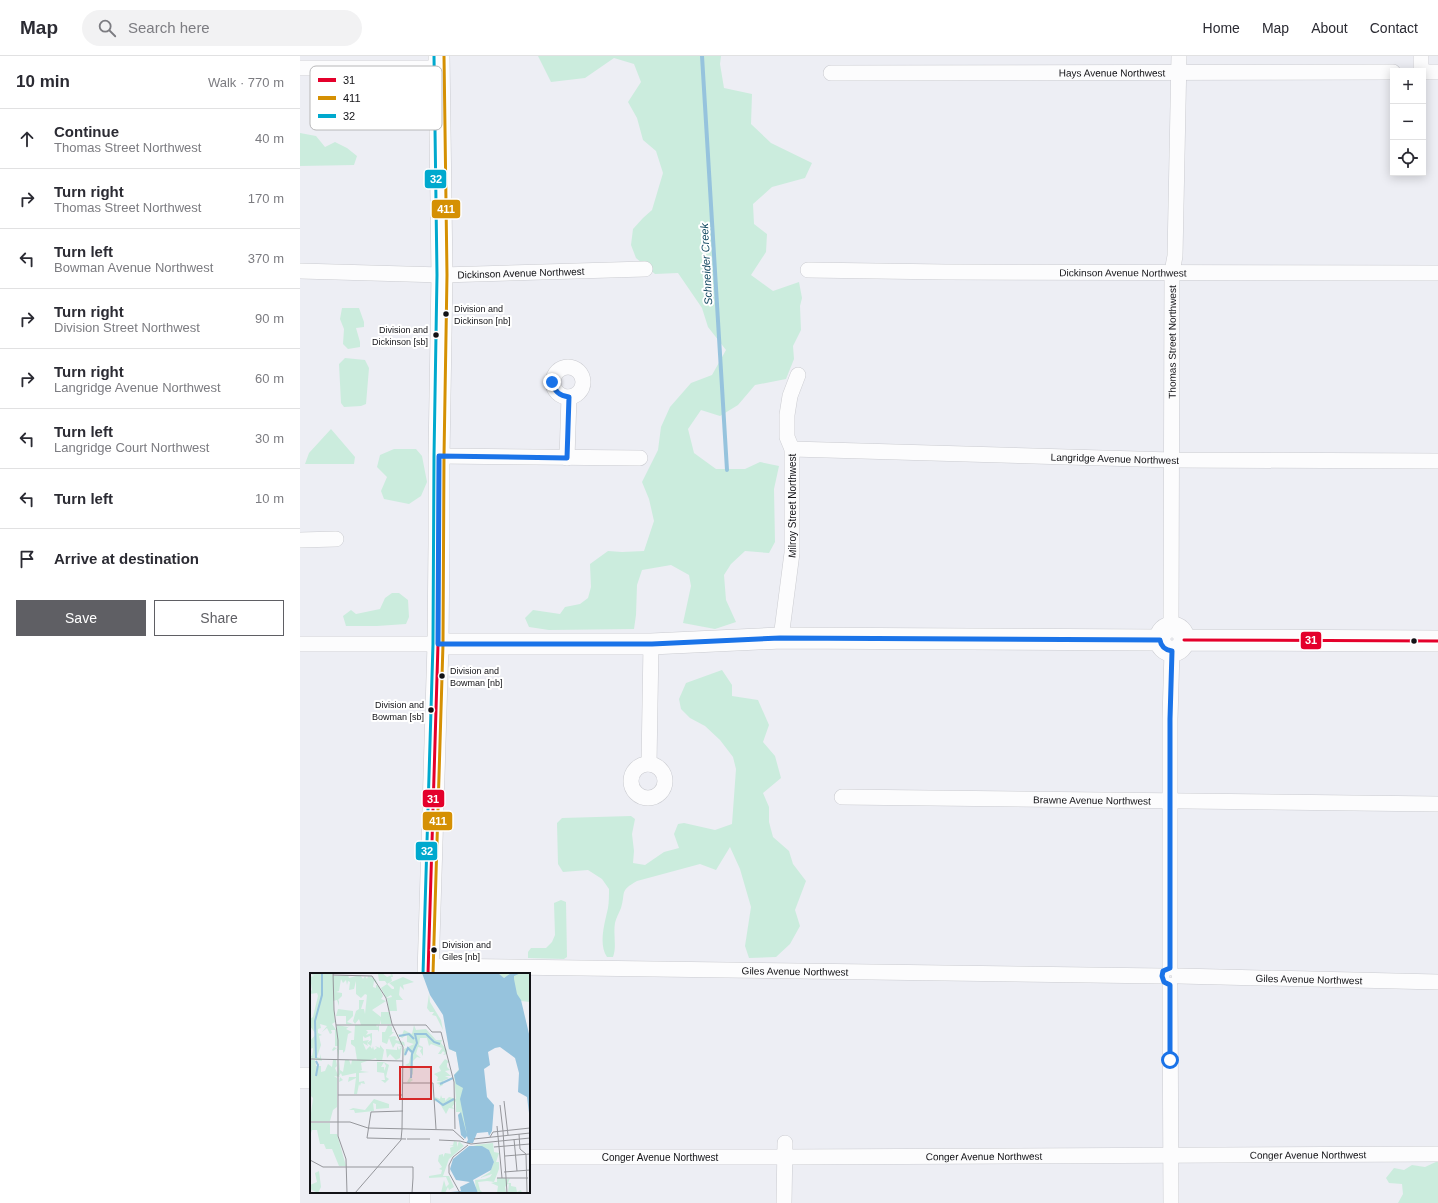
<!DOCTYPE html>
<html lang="en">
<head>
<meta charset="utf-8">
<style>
	:root { --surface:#fff; --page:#f2f2f3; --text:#2b2b33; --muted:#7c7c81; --line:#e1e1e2; --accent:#5f5f64 }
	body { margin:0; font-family:Arial,sans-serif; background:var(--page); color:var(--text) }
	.controls { position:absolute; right:12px; top:12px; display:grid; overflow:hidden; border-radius:0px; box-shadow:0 2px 10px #0003 }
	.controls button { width:36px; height:36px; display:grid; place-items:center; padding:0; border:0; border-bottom:1px solid var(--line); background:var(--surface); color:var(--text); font:20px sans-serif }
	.stop { position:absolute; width:12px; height:12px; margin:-9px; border:3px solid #1a73e8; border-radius:50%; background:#fff }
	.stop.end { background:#1a73e8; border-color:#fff; box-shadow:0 1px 4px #0008 }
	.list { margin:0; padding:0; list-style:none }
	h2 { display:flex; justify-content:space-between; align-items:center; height:52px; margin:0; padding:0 16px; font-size:17px }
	h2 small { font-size:13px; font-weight:400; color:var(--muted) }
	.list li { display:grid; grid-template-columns:26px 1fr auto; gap:12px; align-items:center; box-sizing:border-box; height:60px; padding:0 16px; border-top:1px solid var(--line) }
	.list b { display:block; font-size:15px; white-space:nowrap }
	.list p { margin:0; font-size:13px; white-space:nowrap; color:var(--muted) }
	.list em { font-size:13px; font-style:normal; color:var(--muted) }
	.actions { display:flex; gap:8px; padding:12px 16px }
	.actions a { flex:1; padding:9px 0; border:1px solid var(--accent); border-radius:0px; text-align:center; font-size:14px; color:var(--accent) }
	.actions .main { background:var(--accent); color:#fff }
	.icon { flex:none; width:22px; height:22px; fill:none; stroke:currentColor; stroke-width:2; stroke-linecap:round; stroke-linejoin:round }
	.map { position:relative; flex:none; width:1138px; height:1147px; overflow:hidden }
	header { display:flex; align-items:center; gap:24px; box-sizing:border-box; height:56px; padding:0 20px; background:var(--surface); border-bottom:1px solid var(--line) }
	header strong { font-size:19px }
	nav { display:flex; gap:22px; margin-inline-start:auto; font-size:14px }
	.search { width:280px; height:36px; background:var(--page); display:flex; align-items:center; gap:10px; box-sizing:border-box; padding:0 14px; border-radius:22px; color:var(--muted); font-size:15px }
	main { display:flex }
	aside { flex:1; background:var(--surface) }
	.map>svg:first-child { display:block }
</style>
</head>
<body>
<header>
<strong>Map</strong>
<div class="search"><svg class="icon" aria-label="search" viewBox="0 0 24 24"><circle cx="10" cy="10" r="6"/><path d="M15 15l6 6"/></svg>Search here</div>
<nav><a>Home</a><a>Map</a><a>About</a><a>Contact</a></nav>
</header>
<main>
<aside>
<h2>10 min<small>Walk · 770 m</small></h2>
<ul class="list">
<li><svg class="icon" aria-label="ahead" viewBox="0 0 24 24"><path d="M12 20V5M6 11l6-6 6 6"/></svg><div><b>Continue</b><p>Thomas Street Northwest</p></div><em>40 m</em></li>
<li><svg class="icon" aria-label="right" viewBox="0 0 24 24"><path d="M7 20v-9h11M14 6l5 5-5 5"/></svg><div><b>Turn right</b><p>Thomas Street Northwest</p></div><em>170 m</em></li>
<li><svg class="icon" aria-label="left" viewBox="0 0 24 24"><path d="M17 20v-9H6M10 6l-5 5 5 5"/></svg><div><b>Turn left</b><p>Bowman Avenue Northwest</p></div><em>370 m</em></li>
<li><svg class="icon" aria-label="right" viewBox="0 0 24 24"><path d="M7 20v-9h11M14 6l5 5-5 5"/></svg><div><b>Turn right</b><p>Division Street Northwest</p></div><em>90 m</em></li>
<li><svg class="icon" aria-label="right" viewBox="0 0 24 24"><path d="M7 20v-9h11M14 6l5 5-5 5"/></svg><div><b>Turn right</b><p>Langridge Avenue Northwest</p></div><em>60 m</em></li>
<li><svg class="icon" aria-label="left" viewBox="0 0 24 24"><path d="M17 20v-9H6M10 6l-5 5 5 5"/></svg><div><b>Turn left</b><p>Langridge Court Northwest</p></div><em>30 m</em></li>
<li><svg class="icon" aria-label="left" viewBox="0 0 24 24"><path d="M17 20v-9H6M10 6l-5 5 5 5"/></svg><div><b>Turn left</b></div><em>10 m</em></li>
<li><svg class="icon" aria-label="arrive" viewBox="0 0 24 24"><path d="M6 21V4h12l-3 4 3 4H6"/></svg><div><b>Arrive at destination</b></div></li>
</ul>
<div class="actions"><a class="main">Save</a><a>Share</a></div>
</aside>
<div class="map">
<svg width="1138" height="1147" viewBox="0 0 1138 1147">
	<rect width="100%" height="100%" fill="#edeef4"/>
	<!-- green -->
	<path fill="#cbecdd" d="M 238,0 L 421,0 L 420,8 L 424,32 L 452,38 L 451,68 L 471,87 L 512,107 L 505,122 L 472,131 L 453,148 L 454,168 L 467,178 L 466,196 L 451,219 L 473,235 L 499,226 L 502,242 L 500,250 L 501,274 L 493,290 L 494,303 L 486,323 L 455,329 L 438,349 L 420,360 L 401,354 L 388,373 L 394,397 L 416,413 L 445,413 L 460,406 L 479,410 L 474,433 L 475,486 L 469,497 L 445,495 L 431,508 L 424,519 L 426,544 L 436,566 L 415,573 L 383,567 L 391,530 L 389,519 L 371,509 L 342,514 L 337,529 L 336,559 L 334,573 L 249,574 L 229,571 L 225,562 L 233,554 L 260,558 L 265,551 L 280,548 L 288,542 L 291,531 L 290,508 L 308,495 L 322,496 L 344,495 L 354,465 L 349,443 L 342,426 L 358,394 L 361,371 L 370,351 L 391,327 L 412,319 L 426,294 L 408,271 L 402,252 L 378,217 L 355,218 L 336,202 L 331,189 L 333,173 L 343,162 L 352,154 L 363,117 L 356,95 L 343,84 L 337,62 L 328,46 L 341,26 L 334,8 L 314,2 L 285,22 L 251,26 Z
		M 0,77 L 16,80 L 25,91 L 35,86 L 47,92 L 57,100 L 54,109 L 0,110 Z
		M 42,252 L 59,252 L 64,266 L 64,271 L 56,272 L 60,286 L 60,291 L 48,293 L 43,288 L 44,273 L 40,263 Z
		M 45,302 L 65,304 L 69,312 L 66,348 L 61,350 L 44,351 L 41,347 L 39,308 Z
		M 31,373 L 55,401 L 54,408 L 5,408 L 9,397 Z
		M 94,393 L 116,393 L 122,400 L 127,426 L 121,440 L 109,448 L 84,443 L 81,435 L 87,421 L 77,411 L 80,399 Z
		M 92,537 L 99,537 L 108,544 L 109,561 L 106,568 L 77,570 L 46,570 L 43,560 L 51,554 L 56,558 L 80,553 L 85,542 Z
		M 422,614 L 432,629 L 432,640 L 458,644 L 469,669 L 463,686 L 475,700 L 481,722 L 463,737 L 469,751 L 469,766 L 473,781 L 489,795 L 493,808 L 506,825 L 495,854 L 500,870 L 490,888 L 476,901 L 449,902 L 445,890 L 451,851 L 440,813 L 430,791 L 416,814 L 400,808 L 337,825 C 319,835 326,836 321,852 C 319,857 316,862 315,867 C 313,879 317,890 313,901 L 307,901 C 298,888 305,866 308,852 C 309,846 309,839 309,833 L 302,823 L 288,814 L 263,816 L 258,808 L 257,767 L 262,762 L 331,760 L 335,763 L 332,778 L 334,795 L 333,807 L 345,809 L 364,796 L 379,792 L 374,778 L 378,768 L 384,767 L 415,774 L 432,768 L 436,713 L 433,701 L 420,684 L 405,670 L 390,662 L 381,653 L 379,643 L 386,627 Z
		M 261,844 L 266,846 L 267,901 L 264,903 L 228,902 L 228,896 L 231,892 L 246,892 L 252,886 L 255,879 L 254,847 Z
		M 1138,1105 L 1138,1147 L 1098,1147 L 1103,1138 L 1102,1128 L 1089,1127 L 1086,1122 L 1094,1112 L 1104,1114 L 1112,1109 L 1125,1111 Z"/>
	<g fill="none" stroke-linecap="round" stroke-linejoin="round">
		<!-- stream -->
		<path stroke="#96c3dd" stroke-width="4" d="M 402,0 L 427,414"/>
		<defs>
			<g id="street">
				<path d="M 1121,0 L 1121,15"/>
				<path d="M 0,12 L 139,12"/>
				<path d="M 1123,16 L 1138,16"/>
				<path id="s1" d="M 531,17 L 1093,16"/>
				<path id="s2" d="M 508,214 L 646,216 L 1138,217"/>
				<path id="s3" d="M 0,215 L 142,219 L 345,213"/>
				<circle cx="268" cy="326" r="15"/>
				<path id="s4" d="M 492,393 L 872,404 L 1138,405"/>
				<path d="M 139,400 L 340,402"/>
				<path d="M 267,402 L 269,341"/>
				<path d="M 0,484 L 36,483"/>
				<path id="s5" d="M 871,571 L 872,216 L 875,200 L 879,0"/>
				<path id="s6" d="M 481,582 L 492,497 L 492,393 L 487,381 L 487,359 L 490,340 L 498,319"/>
				<path d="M 0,588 L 138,588"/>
				<circle cx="348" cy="725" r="17"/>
				<path d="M 349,708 L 351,588"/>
				<path id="s7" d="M 542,741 L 1138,748"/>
				<path id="s8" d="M 129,910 L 862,920"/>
				<path d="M 870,912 L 870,663 L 872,595"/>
				<path id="s9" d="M 879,920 L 1138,926"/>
				<path d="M 870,929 L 871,1147"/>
				<path id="s10" d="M 229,1101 L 485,1101 L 1138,1098"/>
				<path d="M 484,1147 L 485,1087"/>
			</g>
			<path id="secondary" d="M860 583a12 12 0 1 1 24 0a12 12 0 1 1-24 0Z
				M 884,584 L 1138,585
				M 138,588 L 351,588 L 481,582 L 860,584
				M 128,918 L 138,588 L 139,488 L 139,400 L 142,219 L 139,0
				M 0,1022 L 11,1022
				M 120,1136 L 120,1147"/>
		</defs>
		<!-- street casing -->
		<use href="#street" stroke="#cacbd0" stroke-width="16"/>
		<!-- secondary casing -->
		<use href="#secondary" stroke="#cacbd0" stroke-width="22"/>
		<!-- street -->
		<use href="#street" stroke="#fcfcfd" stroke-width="15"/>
		<!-- secondary -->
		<use href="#secondary" stroke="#fcfcfd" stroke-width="21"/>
		<defs>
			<path id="bus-1" d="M 884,584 L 1138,585
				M 128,918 L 138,588 L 351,588 L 481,582 L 860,584"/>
			<path id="bus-2" d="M 133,918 L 143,588 L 144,400 L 147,219 L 144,0"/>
			<path id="bus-3" d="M 123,918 L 133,588 L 134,400 L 137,219 L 134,0"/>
		</defs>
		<!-- bus-1 casing -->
		<use href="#bus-1" stroke="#fff" stroke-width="6"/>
		<!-- bus-2 casing -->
		<use href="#bus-2" stroke="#fff" stroke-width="6"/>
		<!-- bus-3 casing -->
		<use href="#bus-3" stroke="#fff" stroke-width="6"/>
		<!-- bus-1 -->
		<use href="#bus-1" stroke="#e4002b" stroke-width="3"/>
		<!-- bus-2 -->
		<use href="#bus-2" stroke="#d59003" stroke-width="3"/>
		<!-- bus-3 -->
		<use href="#bus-3" stroke="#00a9ce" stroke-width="3"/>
	</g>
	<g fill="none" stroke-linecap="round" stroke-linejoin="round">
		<!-- route -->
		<path stroke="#1a73e8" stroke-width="5" d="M 252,326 C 254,335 259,340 269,341 L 267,402 L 139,400 L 138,588 L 352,588 L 480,582 L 860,584 C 861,591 865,594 872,595 L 870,663 L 870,912 L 863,915 L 862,920 L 864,926 L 870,929 L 870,1004"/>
	</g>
	<!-- markers -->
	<g fill="#121216" stroke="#fff" stroke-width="1.5">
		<circle cx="146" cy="258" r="3.5"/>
		<circle cx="136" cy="279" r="3.5"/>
		<circle cx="1114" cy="585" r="3.5"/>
		<circle cx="142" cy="620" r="3.5"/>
		<circle cx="131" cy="654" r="3.5"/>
		<circle cx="134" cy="894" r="3.5"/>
	</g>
	<g text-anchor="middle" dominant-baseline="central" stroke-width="4" stroke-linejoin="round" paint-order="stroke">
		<!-- bus labels -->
		<g font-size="9" fill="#121216" stroke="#fff" text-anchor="start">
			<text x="154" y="253">Division and<tspan x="154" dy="12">Dickinson [nb]</tspan></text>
			<text x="128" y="274" text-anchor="end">Division and<tspan x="128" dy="12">Dickinson [sb]</tspan></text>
			<text x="150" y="615">Division and<tspan x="150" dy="12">Bowman [nb]</tspan></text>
			<text x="124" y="649" text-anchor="end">Division and<tspan x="124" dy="12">Bowman [sb]</tspan></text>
			<text x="142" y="889">Division and<tspan x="142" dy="12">Giles [nb]</tspan></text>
		</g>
		<!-- street labels -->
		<g font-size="10" fill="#121216" stroke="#fff">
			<text stroke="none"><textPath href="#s1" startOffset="281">Hays Avenue Northwest</textPath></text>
			<text stroke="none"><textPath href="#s2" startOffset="315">Dickinson Avenue Northwest</textPath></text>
			<text stroke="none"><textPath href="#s3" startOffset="221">Dickinson Avenue Northwest</textPath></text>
			<text stroke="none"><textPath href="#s5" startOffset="285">Thomas Street Northwest</textPath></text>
			<text stroke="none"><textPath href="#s4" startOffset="323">Langridge Avenue Northwest</textPath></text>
			<text stroke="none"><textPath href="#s6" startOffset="133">Milroy Street Northwest</textPath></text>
			<text stroke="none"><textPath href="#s7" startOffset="250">Brawne Avenue Northwest</textPath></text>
			<text stroke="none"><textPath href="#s8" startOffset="366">Giles Avenue Northwest</textPath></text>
			<text stroke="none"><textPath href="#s9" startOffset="130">Giles Avenue Northwest</textPath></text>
			<text stroke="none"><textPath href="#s10" startOffset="779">Conger Avenue Northwest</textPath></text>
			<text stroke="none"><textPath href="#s10" startOffset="131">Conger Avenue Northwest</textPath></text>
			<text stroke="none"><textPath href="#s10" startOffset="455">Conger Avenue Northwest</textPath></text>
		</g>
		<!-- water labels -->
		<g font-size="11" font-style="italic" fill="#164b63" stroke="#fff">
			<text transform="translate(406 208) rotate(-93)">Schneider Creek</text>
		</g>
	</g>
	<!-- overview -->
	<g transform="translate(10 917)">
		<rect width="220" height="220" fill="#edeef4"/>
		<path d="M 0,0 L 22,0 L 23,3 L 38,2 L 39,5 L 50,2 L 53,6 L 55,3 L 57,6 L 58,3 L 62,4 L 66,7 L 68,12 L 64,8 L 63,14 L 66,15 L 66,12 L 69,13 L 73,23 L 71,26 L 76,28 L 62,37 L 71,44 L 71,39 L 79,39 L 81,48 L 81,51 L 71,51 L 71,47 L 70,51 L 66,52 L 67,54 L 69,52 L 69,59 L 68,57 L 56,57 L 58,59 L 56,62 L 62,60 L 62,69 L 61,73 L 57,70 L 61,67 L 60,63 L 55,65 L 53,63 L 53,68 L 59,67 L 57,70 L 58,73 L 53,70 L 56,77 L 60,73 L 62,76 L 63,73 L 64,77 L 67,75 L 65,73 L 70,75 L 70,72 L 74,77 L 72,88 L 67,88 L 66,85 L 51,90 L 52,97 L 50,98 L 59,99 L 49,100 L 49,109 L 54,108 L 55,111 L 51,110 L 50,113 L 49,111 L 47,121 L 44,121 L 46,105 L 38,109 L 39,104 L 46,104 L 46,100 L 32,103 L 31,100 L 29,103 L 33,107 L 29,109 L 30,104 L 24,103 L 27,105 L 27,134 L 23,137 L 20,148 L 0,148 L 3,125 L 0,122 L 0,87 L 5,87 L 6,93 L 11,93 L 11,99 L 15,98 L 18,91 L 22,94 L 23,87 L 26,87 L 27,93 L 25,95 L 28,102 L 29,87 L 30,97 L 33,99 L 35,87 L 39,87 L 41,92 L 42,87 L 54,88 L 47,87 L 45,74 L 41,71 L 41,67 L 44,67 L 45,52 L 51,52 L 49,46 L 45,51 L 43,48 L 46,38 L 49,36 L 49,27 L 54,27 L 51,36 L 54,36 L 55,41 L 57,22 L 55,21 L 51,25 L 46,21 L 46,8 L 44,16 L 39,17 L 40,9 L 38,8 L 37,12 L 36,7 L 33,10 L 31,6 L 29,18 L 26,19 L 32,20 L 32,23 L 28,27 L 29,28 L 29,33 L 27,27 L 23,28 L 25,49 L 22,51 L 27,58 L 27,52 L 38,54 L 41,52 L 36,56 L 42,59 L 38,61 L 35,78 L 33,80 L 33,77 L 29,77 L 29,85 L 27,75 L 23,78 L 22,77 L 24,74 L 28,76 L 27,59 L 28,73 L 25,73 L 25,57 L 21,57 L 22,60 L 20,61 L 17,55 L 12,59 L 17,53 L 10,51 L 11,55 L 8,56 L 8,60 L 12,62 L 9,63 L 11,72 L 7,84 L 10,85 L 10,81 L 12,88 L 2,86 L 0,82 L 2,83 L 3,78 L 3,75 L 0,76 L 0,68 L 6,61 L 0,53 L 0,46 L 3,44 L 8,23 L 7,20 L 0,21 L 0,13 L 1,18 L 2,17 L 0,4 L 4,3 ZM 48,0 L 72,0 L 77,4 L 82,2 L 78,0 L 82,0 L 83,4 L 81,4 L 82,8 L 77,11 L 82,16 L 84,16 L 84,14 L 79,10 L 93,4 L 104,9 L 93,12 L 94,17 L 90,13 L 89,22 L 93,27 L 86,27 L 87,38 L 79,38 L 77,25 L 82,24 L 81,22 L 76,25 L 71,15 L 77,11 L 75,8 L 69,8 L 68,1 ZM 188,0 L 220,0 L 220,29 L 211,28 L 192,6 L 198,3 L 193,5 ZM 119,21 L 120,29 L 131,47 L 133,57 L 126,43 L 122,42 L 124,39 L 120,39 L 117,35 ZM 28,36 L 43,38 L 43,43 L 37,49 L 43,51 L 36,51 L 36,43 L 26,43 ZM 78,52 L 82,54 L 82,59 L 84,59 L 79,64 L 85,63 L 87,65 L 85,67 L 94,69 L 95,73 L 86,70 L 83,75 L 79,65 L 77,71 L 72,69 L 72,59 L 75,59 ZM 104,52 L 106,57 L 116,56 L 126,67 L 132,67 L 131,70 L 137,77 L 137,81 L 133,82 L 135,80 L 133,78 L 131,81 L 128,81 L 132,75 L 121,71 L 119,73 L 117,65 L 110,65 L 109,72 L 113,74 L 113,83 L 110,78 L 112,75 L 108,74 L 106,81 L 111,85 L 107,84 L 103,88 L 103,101 L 100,104 L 103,107 L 99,110 L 97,109 L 101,102 L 99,94 L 95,92 L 99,90 L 101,80 L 98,77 L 94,84 L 94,76 L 104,71 L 97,69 L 97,62 L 92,65 L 87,61 L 92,62 L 94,57 L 102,61 ZM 137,62 L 144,65 L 154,113 L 158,162 L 156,162 L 148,142 L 151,139 L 146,139 L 146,128 L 142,134 L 145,136 L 139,135 L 136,141 L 129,129 L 124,128 L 125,124 L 130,126 L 131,122 L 132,125 L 135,125 L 135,128 L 139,124 L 146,126 L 144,102 L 149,96 L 146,79 L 139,76 ZM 87,73 L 89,77 L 91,74 L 88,74 L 92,73 L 90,85 L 86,87 L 80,81 L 77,85 L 76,76 L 87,77 ZM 135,86 L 140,89 L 137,90 L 137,94 L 140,97 L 135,98 L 141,103 L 135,103 L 139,105 L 133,108 L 133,112 L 129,114 L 130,112 L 126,110 L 132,108 L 127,108 L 128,104 L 124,101 L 131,98 L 129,94 ZM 67,89 L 74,89 L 71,94 L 74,94 L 74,98 L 76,93 L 74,89 L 79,92 L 76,104 L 79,106 L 75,110 L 71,107 L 75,107 L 74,100 L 67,99 ZM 64,126 L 79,131 L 79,135 L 66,136 L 66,131 L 63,130 L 64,138 L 45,140 L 44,137 L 39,137 L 43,135 L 55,137 ZM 0,150 L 20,150 L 20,161 L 27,161 L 36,193 L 29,193 L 22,176 L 16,176 L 14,171 L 10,171 L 7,157 L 2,157 L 0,163 ZM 144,168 L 147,169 L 147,174 L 149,168 L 154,173 L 139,186 L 133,203 L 139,203 L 144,214 L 139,217 L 138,214 L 135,220 L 131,220 L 134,207 L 136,214 L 139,211 L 136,204 L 119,205 L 119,203 L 131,201 L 132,197 L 129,196 L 132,194 L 128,188 L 129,182 L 133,181 L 133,184 L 135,180 L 141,181 L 140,175 L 144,173 L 139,172 L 143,172 ZM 183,170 L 184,179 L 189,180 L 186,189 L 189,189 L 189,196 L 184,209 L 187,209 L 187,205 L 196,205 L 197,210 L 197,206 L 200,205 L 198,210 L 201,210 L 201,213 L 206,214 L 207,219 L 211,217 L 212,220 L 198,219 L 199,210 L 195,214 L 196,219 L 187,220 L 188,213 L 181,210 L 185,209 L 177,208 L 168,209 L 170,217 L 173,220 L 166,218 L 165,207 L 175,206 L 180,204 L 182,201 L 170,205 L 180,199 L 184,189 L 178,176 L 163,172 ZM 9,198 L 11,214 L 8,220 L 0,216 L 0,212 L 7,209 L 5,200 Z" fill="#cbecdd"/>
		<path d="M 112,0 L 188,0 L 194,5 L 201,0 L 211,0 L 204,3 L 204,6 L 207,21 L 211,27 L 220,65 L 220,148 L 217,124 L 208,119 L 209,100 L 205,85 L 190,74 L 185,75 L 178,79 L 180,92 L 174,96 L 177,124 L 184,132 L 182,158 L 179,163 L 178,159 L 167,160 L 163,170 L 156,170 L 158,167 L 157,163 L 155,166 L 151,162 L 148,142 L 151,139 L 157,162 L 150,126 L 153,115 L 146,111 L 144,102 L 149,97 L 146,79 L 139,76 L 133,42 L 120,22 ZM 159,173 L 172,173 L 179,177 L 184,189 L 181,197 L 163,207 L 168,220 L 141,219 L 151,218 L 150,214 L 160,209 L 146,207 L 140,196 L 143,186 Z" fill="#96c3dd"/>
		<path fill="none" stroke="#96c3dd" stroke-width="2" d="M 89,63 L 99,61 L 104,66M 95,82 L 98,75 L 102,79M 6,85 L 5,48 L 12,22 L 12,0M 6,103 L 8,92 L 6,88M 101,105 L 102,81 L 107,70 L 105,61 L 116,61 L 124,69 L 130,71M 130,111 L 143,105M 125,126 L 133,132 L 144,126"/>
		<path fill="none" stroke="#95969b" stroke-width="1" d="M 23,0 L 24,37 L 28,67 L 28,163 L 36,186 L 37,220M 23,2 L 62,3 L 76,25 L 82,51 L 93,74 L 92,156M 220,34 L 220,51M 26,52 L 116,52 L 122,59 L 131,59 L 144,109 L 145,156M 0,86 L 93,88M 93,110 L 123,110 L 126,156M 28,122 L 93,122M 194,128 L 198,162M 190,132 L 193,158M 93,138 L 61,139 L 57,165 L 96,166M 0,149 L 40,149 L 58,155 L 143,157 L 154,167M 187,153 L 192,205M 193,158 L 197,220M 209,161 L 210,176 L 216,181 L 217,219M 180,164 L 183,159 L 220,155M 97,166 L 120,166M 164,166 L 220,160M 204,166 L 207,198M 129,167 L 150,168M 150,168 L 161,171 L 220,165M 184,174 L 220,171M 195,183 L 220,181M 0,187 L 13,194 L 103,194 L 103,205M 194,199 L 220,197M 187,205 L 218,205M 45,220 L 91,167 L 92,156M 102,220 L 103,205M 150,220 L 139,200 L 139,192 L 143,184 L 158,172"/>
		<path fill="#d62828" fill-opacity="0.15" stroke="#d62828" stroke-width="2" d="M 90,94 L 121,94 L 121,126 L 90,126 Z"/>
		<rect width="220" height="220" fill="none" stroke="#121216" stroke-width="2"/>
	</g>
	<!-- legend -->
	<rect x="10" y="10" width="132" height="64" rx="6" fill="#fff" stroke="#b8b8b9" stroke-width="1"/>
	<rect x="18" y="22" width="18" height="4" fill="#e4002b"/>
	<rect x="18" y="40" width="18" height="4" fill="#d59003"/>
	<rect x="18" y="58" width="18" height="4" fill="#00a9ce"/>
	<g font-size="11" fill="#121216">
		<text x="43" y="28">31</text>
		<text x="43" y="46">411</text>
		<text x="43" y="64">32</text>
	</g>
	<g stroke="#fff" stroke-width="1.5">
		<rect x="124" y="113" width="23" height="20" rx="4" fill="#00a9ce"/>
		<rect x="131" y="143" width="30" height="20" rx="4" fill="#d59003"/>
		<rect x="1000" y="575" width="22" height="19" rx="4" fill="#e4002b"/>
		<rect x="122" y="733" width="23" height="19" rx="4" fill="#e4002b"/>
		<rect x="122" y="755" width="31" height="20" rx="4" fill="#d59003"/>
		<rect x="115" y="785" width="23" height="20" rx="4" fill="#00a9ce"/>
	</g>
	<g font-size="11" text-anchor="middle" font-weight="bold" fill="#fff">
		<text x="136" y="127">32</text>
		<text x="146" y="157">411</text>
		<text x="1011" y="588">31</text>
		<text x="133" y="747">31</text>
		<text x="138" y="769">411</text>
		<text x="127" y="799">32</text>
	</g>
</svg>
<div class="controls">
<button>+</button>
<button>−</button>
<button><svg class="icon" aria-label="locate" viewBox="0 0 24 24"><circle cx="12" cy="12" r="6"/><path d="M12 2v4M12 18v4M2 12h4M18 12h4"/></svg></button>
</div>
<div class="stop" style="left:870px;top:1004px"></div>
<div class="stop end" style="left:252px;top:326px"></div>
</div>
</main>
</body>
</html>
